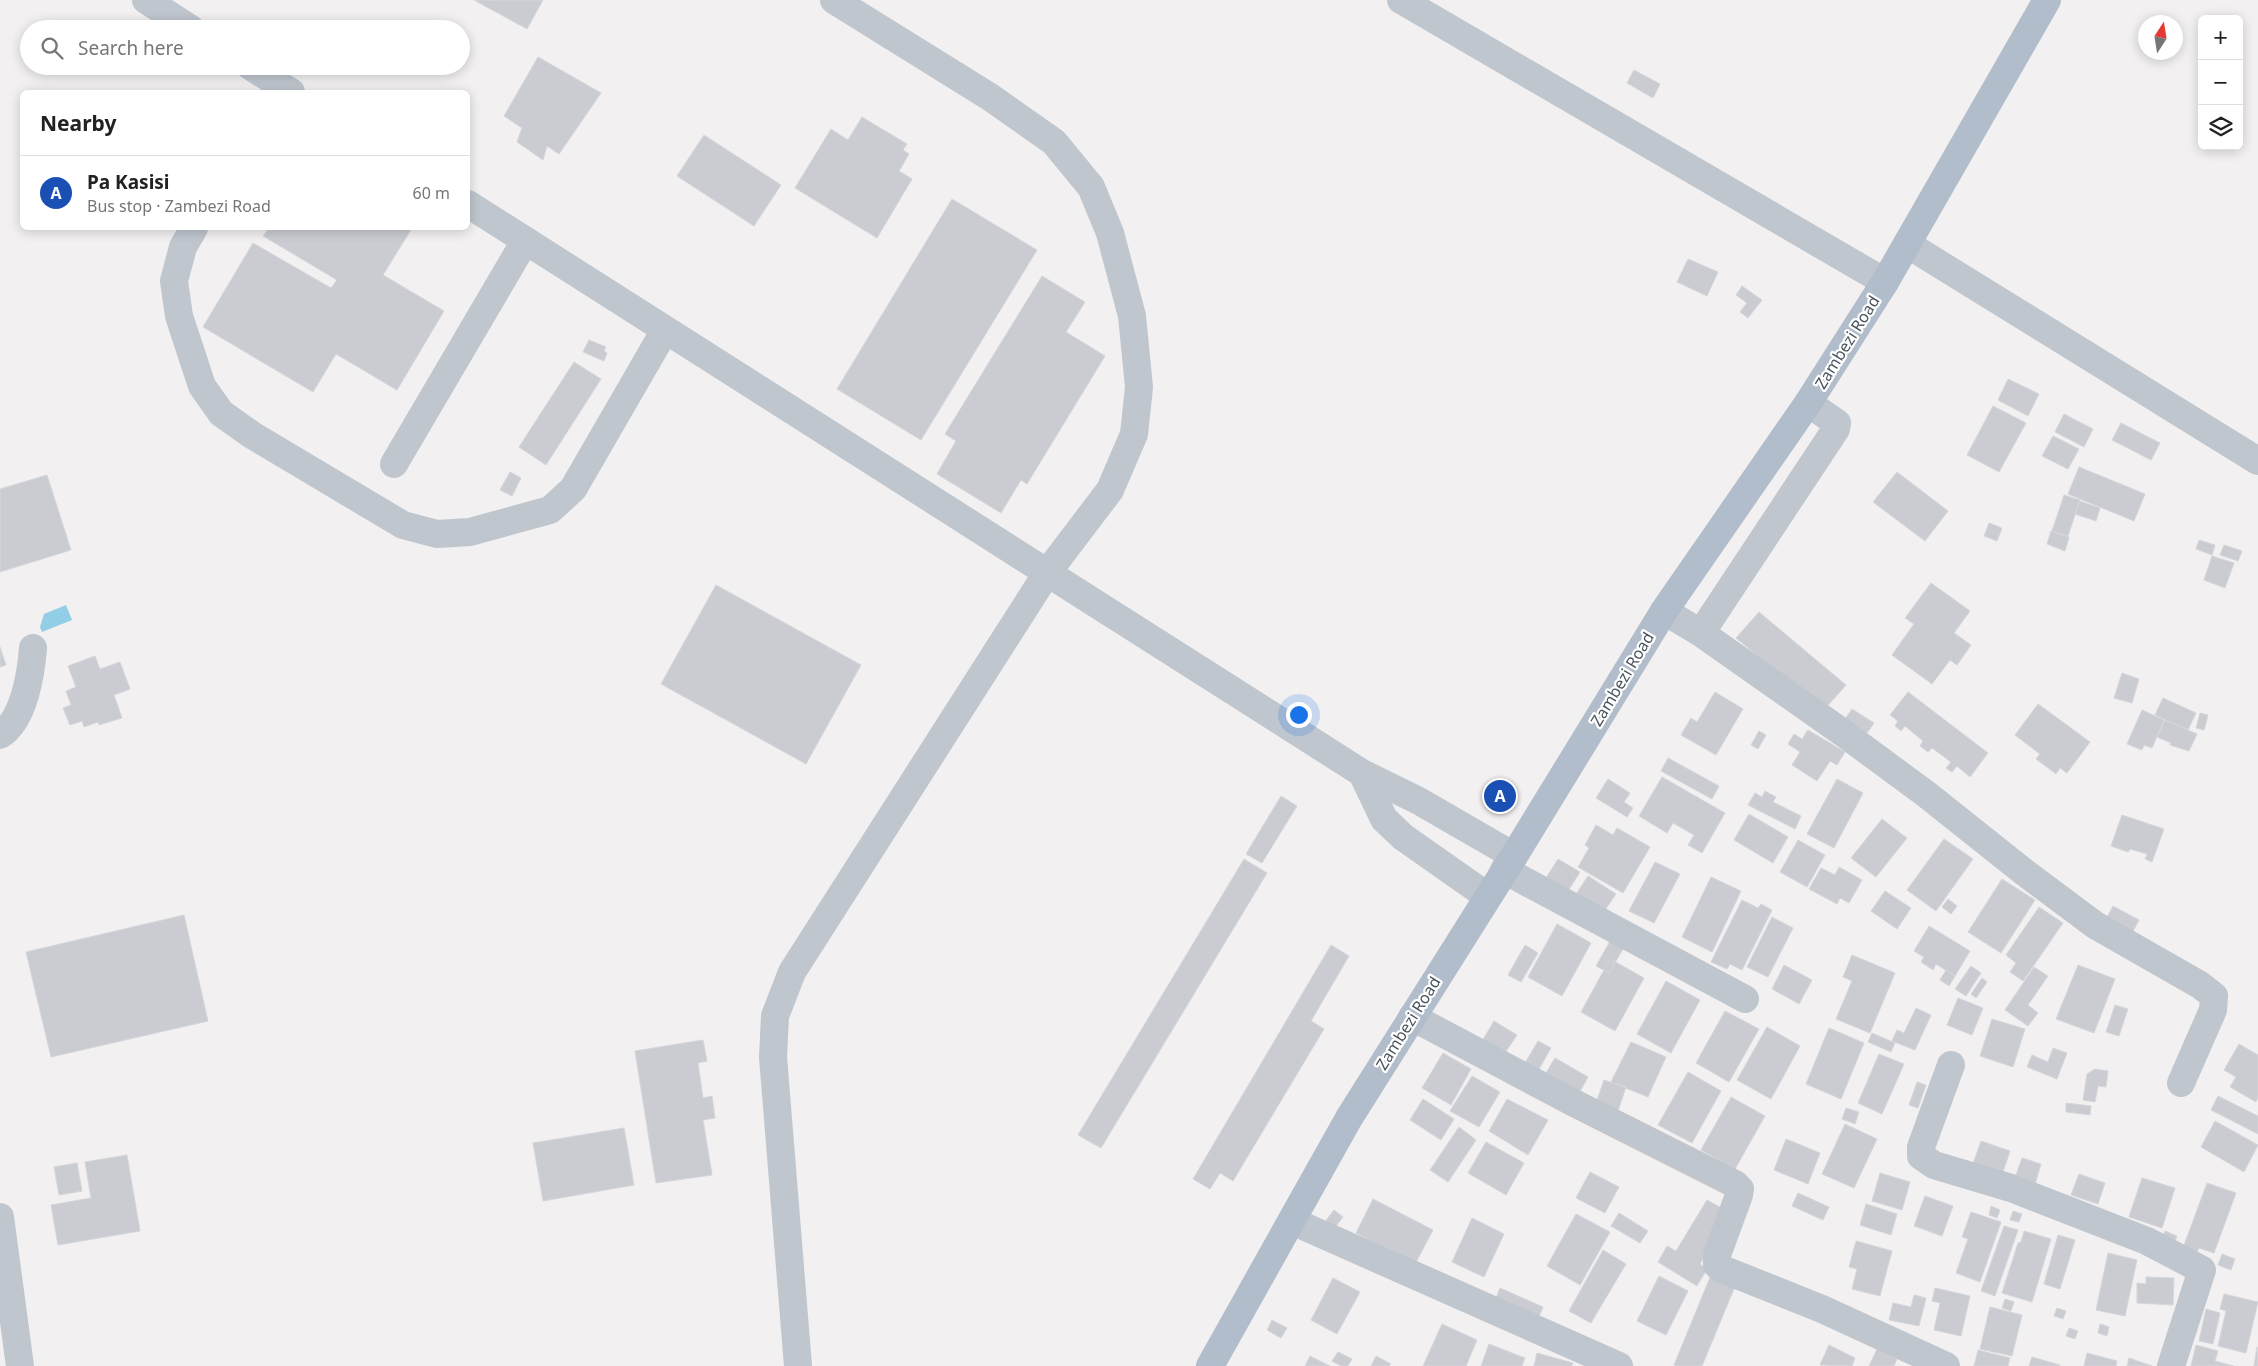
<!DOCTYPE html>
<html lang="en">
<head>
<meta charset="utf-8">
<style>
	:root { --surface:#fff; --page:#f2f2f2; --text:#222; --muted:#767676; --line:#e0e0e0; --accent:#2668d6 }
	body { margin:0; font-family:"Noto Sans",sans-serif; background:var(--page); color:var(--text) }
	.controls { position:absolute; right:15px; top:15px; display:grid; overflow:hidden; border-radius:8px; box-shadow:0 2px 12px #0003 }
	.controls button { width:45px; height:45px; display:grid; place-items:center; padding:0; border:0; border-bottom:1px solid var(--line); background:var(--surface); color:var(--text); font:25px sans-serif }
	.compass { position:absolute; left:2138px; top:15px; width:45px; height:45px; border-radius:50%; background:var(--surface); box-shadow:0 2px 12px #0003; rotate:12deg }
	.you { position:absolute; left:1298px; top:714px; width:18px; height:18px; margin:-12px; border:4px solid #fff; border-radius:50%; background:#1a73e8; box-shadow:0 0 0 8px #1a73e833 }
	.badge { display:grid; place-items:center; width:32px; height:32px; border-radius:50%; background:var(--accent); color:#fff; font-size:16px; font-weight:700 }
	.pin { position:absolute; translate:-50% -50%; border:2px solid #fff; box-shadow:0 1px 5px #0006 }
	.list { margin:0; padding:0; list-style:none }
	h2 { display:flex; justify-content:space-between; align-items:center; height:65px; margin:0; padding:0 20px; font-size:21px }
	h2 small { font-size:16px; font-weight:400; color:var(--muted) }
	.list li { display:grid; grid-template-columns:32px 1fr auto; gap:15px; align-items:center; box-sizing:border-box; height:75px; padding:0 20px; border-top:1px solid var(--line) }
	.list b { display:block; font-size:19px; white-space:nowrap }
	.list p { margin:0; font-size:16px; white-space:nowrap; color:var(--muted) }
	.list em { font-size:16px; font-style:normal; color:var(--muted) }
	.icon { flex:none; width:28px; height:28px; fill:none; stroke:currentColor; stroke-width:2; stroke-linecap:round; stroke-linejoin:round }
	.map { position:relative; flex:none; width:2258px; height:1366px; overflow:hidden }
	.search { position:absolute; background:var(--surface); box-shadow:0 2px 12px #0003; left:20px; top:20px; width:450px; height:55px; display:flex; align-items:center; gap:12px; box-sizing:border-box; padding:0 18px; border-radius:28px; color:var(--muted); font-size:19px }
	.panel { position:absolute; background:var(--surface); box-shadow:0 2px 12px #0003; left:20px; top:90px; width:450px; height:140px; border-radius:8px }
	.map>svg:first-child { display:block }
</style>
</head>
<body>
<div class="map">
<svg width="2258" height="1366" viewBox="0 0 2258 1366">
	<rect width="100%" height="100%" fill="#f2f0f0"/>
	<!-- water -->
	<path fill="#92cfe6" d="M 66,605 L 72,620 L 42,632 L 40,627 L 44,614 Z"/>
	<!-- building -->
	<path fill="#caccd2" stroke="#d4d6db" d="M 474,0 L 543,0 L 527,29 Z
		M 538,57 L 601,93 L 559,154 L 547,146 L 543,160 L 517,142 L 522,128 L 504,116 Z
		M 1634,70 L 1660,84 L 1653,98 L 1627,83 Z
		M 862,117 L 907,144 L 903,150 L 909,154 L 899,171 L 912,179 L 877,238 L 795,188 L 831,129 L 848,140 Z
		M 704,135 L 781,185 L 754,226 L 677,176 Z
		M 952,199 L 1037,250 L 921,440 L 837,389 Z
		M 269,228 L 412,228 L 383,275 L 444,311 L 397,390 L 336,354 L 313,392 L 203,327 L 253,243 L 331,288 L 337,280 L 263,236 Z
		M 1688,259 L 1718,272 L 1707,296 L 1677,282 Z
		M 1042,276 L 1085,302 L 1066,332 L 1105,356 L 1027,484 L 1021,480 L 1001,513 L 937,474 L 956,441 L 945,434 Z
		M 1742,286 L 1762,300 L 1748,318 L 1740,312 L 1747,303 L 1736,295 Z
		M 589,340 L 606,347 L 604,351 L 607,353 L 604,361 L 583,352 Z
		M 574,362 L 601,379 L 546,465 L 519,447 Z
		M 2008,379 L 2039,394 L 2028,416 L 1998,400 Z
		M 1993,406 L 2026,423 L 1999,472 L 1967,455 Z
		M 2064,414 L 2093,429 L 2084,447 L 2055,432 Z
		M 2121,423 L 2160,443 L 2151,460 L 2112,440 Z
		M 2053,436 L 2079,449 L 2068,469 L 2042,456 Z
		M 2079,467 L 2145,494 L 2134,521 L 2068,494 Z
		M 510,472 L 521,478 L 512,496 L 500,490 Z
		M 1897,472 L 1948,511 L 1925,541 L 1873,502 Z
		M 47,475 L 71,550 L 0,572 L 0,489 Z
		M 2064,495 L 2080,500 L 2068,536 L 2052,531 Z
		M 2080,501 L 2100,508 L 2096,521 L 2075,514 Z
		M 1989,523 L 2002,528 L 1997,541 L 1984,536 Z
		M 2051,531 L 2069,537 L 2065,551 L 2047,544 Z
		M 2199,540 L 2215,545 L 2212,555 L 2196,549 Z
		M 2224,545 L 2242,551 L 2238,561 L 2220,555 Z
		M 2212,556 L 2234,563 L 2225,588 L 2204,580 Z
		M 1931,583 L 1970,611 L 1954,633 L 1971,645 L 1957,665 L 1950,660 L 1932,684 L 1892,655 L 1914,624 L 1905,618 Z
		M 716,585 L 861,665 L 806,764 L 661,684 Z
		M 1759,612 L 1846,685 L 1823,711 L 1736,638 Z
		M 0,647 L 6,665 L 0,667 Z
		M 95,656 L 100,669 L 120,662 L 130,689 L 114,695 L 122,718 L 99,725 L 98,722 L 84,727 L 82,721 L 70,725 L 63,708 L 71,705 L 66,691 L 76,687 L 68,666 Z
		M 2122,673 L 2139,679 L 2132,703 L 2114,698 Z
		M 1715,692 L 1743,709 L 1716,755 L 1681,735 L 1691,718 L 1697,722 Z
		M 1908,692 L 1988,753 L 1970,777 L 1957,766 L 1952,772 L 1946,768 L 1951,762 L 1932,748 L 1928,752 L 1920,746 L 1923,741 L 1905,726 L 1901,731 L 1895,726 L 1898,721 L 1890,715 Z
		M 2163,698 L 2196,713 L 2188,730 L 2155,715 Z
		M 2038,704 L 2090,742 L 2067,773 L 2060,768 L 2056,774 L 2036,759 L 2040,754 L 2015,735 Z
		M 1852,709 L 1874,723 L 1867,733 L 1845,719 Z
		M 2142,710 L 2164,720 L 2152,748 L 2144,745 L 2142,750 L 2127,744 Z
		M 2200,713 L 2208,715 L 2204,730 L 2196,728 Z
		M 2165,720 L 2197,734 L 2189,751 L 2170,745 L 2171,743 L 2157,737 Z
		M 1808,730 L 1845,752 L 1837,765 L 1830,761 L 1817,781 L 1792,765 L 1800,752 L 1788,744 L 1794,734 L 1802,739 Z
		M 1759,731 L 1766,735 L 1758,749 L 1751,745 Z
		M 1668,758 L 1719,786 L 1712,799 L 1661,771 Z
		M 1662,777 L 1725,813 L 1702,853 L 1688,845 L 1694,835 L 1673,823 L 1667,833 L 1639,816 Z
		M 1608,779 L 1630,793 L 1624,802 L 1633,808 L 1627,817 L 1596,798 Z
		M 1837,779 L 1863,793 L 1834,848 L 1807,834 Z
		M 1765,791 L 1776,797 L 1773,802 L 1801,816 L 1795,829 L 1748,805 L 1755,793 L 1762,797 Z
		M 1281,796 L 1297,806 L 1262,863 L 1246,854 Z
		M 1749,814 L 1788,837 L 1773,863 L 1734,840 Z
		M 2122,815 L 2164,829 L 2152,862 L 2145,859 L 2147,854 L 2130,849 L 2128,852 L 2111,846 Z
		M 1882,819 L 1907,838 L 1876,877 L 1851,858 Z
		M 1596,825 L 1613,835 L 1617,828 L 1650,847 L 1623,893 L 1578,867 L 1589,848 L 1585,845 Z
		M 1944,839 L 1973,859 L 1936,911 L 1907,890 Z
		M 1798,840 L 1825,855 L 1807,887 L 1780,872 Z
		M 1244,859 L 1267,873 L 1101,1148 L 1078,1135 Z
		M 1558,859 L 1580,872 L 1568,891 L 1546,878 Z
		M 1655,862 L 1680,874 L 1654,923 L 1629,911 Z
		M 1839,867 L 1862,880 L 1849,903 L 1840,898 L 1837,904 L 1809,889 L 1821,868 L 1835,875 Z
		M 1588,876 L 1616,894 L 1601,916 L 1573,899 Z
		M 1711,877 L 1741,891 L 1712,952 L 1682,937 Z
		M 2002,879 L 2035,900 L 2001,953 L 1968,932 Z
		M 1885,891 L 1911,908 L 1897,929 L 1871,911 Z
		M 1948,899 L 1957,906 L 1951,914 L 1942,907 Z
		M 1742,900 L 1758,908 L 1761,904 L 1772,910 L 1742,970 L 1730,964 L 1727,969 L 1711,962 Z
		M 2113,906 L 2139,920 L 2131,935 L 2105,921 Z
		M 2039,907 L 2063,923 L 2023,981 L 2010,972 L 2016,963 L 2006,955 Z
		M 184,915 L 208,1021 L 51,1057 L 26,952 Z
		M 1772,917 L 1793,928 L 1768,977 L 1747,967 Z
		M 1557,924 L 1591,943 L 1562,996 L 1528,977 Z
		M 1929,926 L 1970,951 L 1955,976 L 1936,964 L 1933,970 L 1921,962 L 1924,957 L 1914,951 Z
		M 1613,936 L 1626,944 L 1609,973 L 1596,966 Z
		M 1331,945 L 1349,956 L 1311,1021 L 1324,1029 L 1233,1181 L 1220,1173 L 1210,1189 L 1193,1179 Z
		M 1525,945 L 1538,953 L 1521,982 L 1508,975 Z
		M 1852,955 L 1895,973 L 1870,1033 L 1836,1019 L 1852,981 L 1843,977 Z
		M 1610,959 L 1644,978 L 1615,1031 L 1581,1012 Z
		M 1784,965 L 1812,980 L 1799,1004 L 1772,989 Z
		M 2078,965 L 2115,979 L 2094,1033 L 2056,1019 Z
		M 1971,966 L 1981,973 L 1966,996 L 1955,989 Z
		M 2034,967 L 2048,976 L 2028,1005 L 2038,1013 L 2028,1026 L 2005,1010 Z
		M 1946,970 L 1955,976 L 1949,986 L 1940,980 Z
		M 1982,978 L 1987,982 L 1976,998 L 1971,994 Z
		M 1666,981 L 1700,1000 L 1671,1053 L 1637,1034 Z
		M 1958,998 L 1983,1008 L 1972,1035 L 1947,1025 Z
		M 2115,1005 L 2128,1009 L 2119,1036 L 2106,1032 Z
		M 1916,1008 L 1931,1015 L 1915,1050 L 1892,1041 L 1897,1030 L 1904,1033 Z
		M 1725,1011 L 1759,1029 L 1729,1082 L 1696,1063 Z
		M 1992,1019 L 2025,1029 L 2013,1067 L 1980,1056 Z
		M 1494,1021 L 1517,1035 L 1503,1056 L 1481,1043 Z
		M 1767,1027 L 1800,1046 L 1771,1099 L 1737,1080 Z
		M 1829,1028 L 1864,1043 L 1841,1099 L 1806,1084 Z
		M 1872,1033 L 1895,1043 L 1891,1052 L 1868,1042 Z
		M 703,1040 L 707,1061 L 698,1063 L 703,1098 L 712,1096 L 715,1118 L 703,1120 L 712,1175 L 656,1183 L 635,1051 Z
		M 1538,1041 L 1551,1048 L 1534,1078 L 1521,1070 Z
		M 1631,1042 L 1666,1057 L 1648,1097 L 1611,1082 Z
		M 2239,1044 L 2258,1055 L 2258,1097 L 2256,1102 L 2230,1087 L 2236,1077 L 2224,1070 Z
		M 2053,1048 L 2067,1053 L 2057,1079 L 2027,1067 L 2032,1055 L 2048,1062 Z
		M 1443,1053 L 1471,1069 L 1451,1105 L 1422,1088 Z
		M 1879,1054 L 1904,1064 L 1882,1114 L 1858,1103 Z
		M 1555,1058 L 1588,1077 L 1577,1097 L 1543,1078 Z
		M 2095,1069 L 2108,1071 L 2106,1087 L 2098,1086 L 2095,1102 L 2083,1100 L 2087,1074 Z
		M 1688,1072 L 1721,1091 L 1692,1143 L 1658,1125 Z
		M 1472,1076 L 1500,1092 L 1479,1127 L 1450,1111 Z
		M 1604,1080 L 1626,1087 L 1617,1114 L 1595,1106 Z
		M 1917,1082 L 1926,1085 L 1918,1108 L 1909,1105 Z
		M 2218,1096 L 2258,1116 L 2258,1134 L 2211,1110 Z
		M 1731,1097 L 1765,1116 L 1735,1169 L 1701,1150 Z
		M 1423,1099 L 1454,1119 L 1441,1140 L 1410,1120 Z
		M 1507,1099 L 1548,1120 L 1528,1155 L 1489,1131 Z
		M 2066,1103 L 2091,1106 L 2090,1115 L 2066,1112 Z
		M 1846,1108 L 1859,1112 L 1855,1124 L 1842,1119 Z
		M 2215,1121 L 2258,1145 L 2244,1172 L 2201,1147 Z
		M 1845,1124 L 1877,1139 L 1854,1188 L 1822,1174 Z
		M 1459,1127 L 1476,1140 L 1448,1182 L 1430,1170 Z
		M 624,1128 L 634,1185 L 543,1201 L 533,1143 Z
		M 1786,1139 L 1820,1153 L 1808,1184 L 1774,1170 Z
		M 1981,1141 L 2010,1151 L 2002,1175 L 1973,1164 Z
		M 1486,1142 L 1524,1163 L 1506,1195 L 1468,1173 Z
		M 127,1155 L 140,1231 L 58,1245 L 51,1205 L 91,1198 L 85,1162 Z
		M 2022,1158 L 2041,1164 L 2034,1188 L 2014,1181 Z
		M 77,1163 L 82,1191 L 59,1195 L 54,1167 Z
		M 1590,1172 L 1619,1187 L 1605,1213 L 1576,1198 Z
		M 1880,1173 L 1910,1182 L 1902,1210 L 1872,1201 Z
		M 2079,1174 L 2105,1183 L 2098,1204 L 2071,1195 Z
		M 2142,1178 L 2175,1188 L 2162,1228 L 2129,1217 Z
		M 2207,1183 L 2236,1193 L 2214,1253 L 2199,1248 L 2197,1253 L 2183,1248 Z
		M 1798,1193 L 1829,1207 L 1823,1220 L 1792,1206 Z
		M 1925,1196 L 1953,1206 L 1942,1236 L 1914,1226 Z
		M 1373,1199 L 1433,1230 L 1415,1264 L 1356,1233 Z
		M 1707,1200 L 1731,1213 L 1700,1264 L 1707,1269 L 1697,1286 L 1658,1262 L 1667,1246 L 1676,1251 Z
		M 1866,1204 L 1897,1214 L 1891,1235 L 1860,1225 Z
		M 1991,1206 L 2000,1210 L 1997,1218 L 1989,1215 Z
		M 1334,1210 L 1343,1217 L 1333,1230 L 1324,1223 Z
		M 2013,1211 L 2022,1214 L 2019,1222 L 2010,1220 Z
		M 1971,1212 L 2001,1222 L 1980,1282 L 1956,1273 L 1968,1239 L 1962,1237 Z
		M 1619,1213 L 1648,1231 L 1640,1243 L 1611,1226 Z
		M 1576,1214 L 1610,1232 L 1580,1285 L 1547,1266 Z
		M 1472,1218 L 1504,1234 L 1484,1277 L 1452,1262 Z
		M 2004,1226 L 2018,1230 L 1995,1296 L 1981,1291 Z
		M 2024,1231 L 2051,1239 L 2032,1302 L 2002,1293 L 2018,1243 L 2021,1242 Z
		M 2165,1231 L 2177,1236 L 2173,1247 L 2160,1243 Z
		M 2058,1235 L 2075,1240 L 2060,1289 L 2044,1284 Z
		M 1856,1241 L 1892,1251 L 1880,1296 L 1852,1289 L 1857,1269 L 1849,1267 Z
		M 1603,1250 L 1626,1264 L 1591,1323 L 1569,1311 Z
		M 2108,1253 L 2137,1260 L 2125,1316 L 2096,1310 Z
		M 2222,1254 L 2235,1259 L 2231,1270 L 2218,1265 Z
		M 1711,1275 L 1736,1284 L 1702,1366 L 1677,1366 L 1674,1365 Z
		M 1659,1276 L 1688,1291 L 1666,1335 L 1637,1321 Z
		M 2146,1277 L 2174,1278 L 2173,1305 L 2137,1303 L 2137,1283 L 2146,1284 Z
		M 1333,1278 L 1360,1292 L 1337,1334 L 1311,1320 Z
		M 1500,1288 L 1543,1307 L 1537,1321 L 1494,1303 Z
		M 1935,1288 L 1970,1296 L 1961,1336 L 1934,1330 L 1940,1303 L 1932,1301 Z
		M 2224,1294 L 2258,1302 L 2246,1353 L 2218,1346 L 2226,1311 L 2220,1309 Z
		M 1914,1295 L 1926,1298 L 1919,1326 L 1889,1320 L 1893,1303 L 1911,1307 Z
		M 2005,1299 L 2014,1302 L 2011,1311 L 2002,1308 Z
		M 1990,1307 L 2022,1315 L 2012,1356 L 1980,1349 Z
		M 2057,1308 L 2066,1311 L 2063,1319 L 2054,1316 Z
		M 2206,1309 L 2220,1313 L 2213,1344 L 2199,1341 Z
		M 1272,1320 L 1287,1328 L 1281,1338 L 1267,1330 Z
		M 1442,1324 L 1477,1340 L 1466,1366 L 1423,1366 Z
		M 2100,1324 L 2109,1327 L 2107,1336 L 2098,1333 Z
		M 2069,1328 L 2078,1331 L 2075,1339 L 2066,1336 Z
		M 1489,1344 L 1525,1358 L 1522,1366 L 1481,1366 Z
		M 1829,1345 L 1855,1358 L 1852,1366 L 1820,1365 Z
		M 2196,1345 L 2218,1351 L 2215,1361 L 2234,1366 L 2191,1366 Z
		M 2257,1347 L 2258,1366 L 2254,1366 Z
		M 1877,1349 L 1897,1359 L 1894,1366 L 1869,1366 Z
		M 1978,1350 L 2010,1358 L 2008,1366 L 1974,1366 Z
		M 1338,1352 L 1352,1359 L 1348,1366 L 1341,1366 L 1332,1361 Z
		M 1537,1353 L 1573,1363 L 1572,1366 L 1534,1366 Z
		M 2087,1353 L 2117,1361 L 2116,1366 L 2084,1366 Z
		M 1310,1356 L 1330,1366 L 1305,1366 Z
		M 1376,1356 L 1391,1364 L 1389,1366 L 1371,1366 Z
		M 2032,1357 L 2060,1365 L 2059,1366 L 2029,1366 Z
		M 2129,1358 L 2152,1366 L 2127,1366 Z"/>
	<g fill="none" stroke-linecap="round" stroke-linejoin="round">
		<!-- minor -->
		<path stroke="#bfc6ce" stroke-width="28" d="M 146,0 L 191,29
			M 1401,0 L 1885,282
			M 250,66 L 291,92
			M 468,204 L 1362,773 L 1419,801 L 1514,856
			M 194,228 L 183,247 L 174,281 L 179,316 L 202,386 L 221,413 L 252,435 L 403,525 L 437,534 L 470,532 L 550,510 L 573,489 L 665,330
			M 1907,244 L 2258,461
			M 394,464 L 525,241
			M 1664,611 L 1701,633 L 1846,735 L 1926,794 L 2024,872 L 2095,925 L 2200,985 L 2214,996 L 2213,1010 L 2181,1083
			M 1701,633 L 1836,429 L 1837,423 L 1808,403
			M 0,735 C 24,720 31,674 33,648
			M 1362,773 L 1384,819 L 1403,837 L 1487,896
			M 1504,870 L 1745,999
			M 1412,1017 L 1576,1104 L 1735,1184 L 1740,1189 L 1739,1195 L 1717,1255 L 1717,1265 L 1722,1269 L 1822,1309 L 1946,1366
			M 1951,1065 L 1921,1147 L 1921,1156 L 1934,1165 L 2011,1188 L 2147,1241 L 2202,1270 L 2171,1366
			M 0,1217 L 20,1366
			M 1292,1221 L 1619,1366
			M 798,1366 L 773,1057 L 775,1016 L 792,972 L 1047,573 L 1110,490 L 1134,434 L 1139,387 L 1132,316 L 1110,233 L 1091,187 L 1054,142 L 990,97 L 834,0"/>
		<!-- major -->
		<path stroke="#b2bdcc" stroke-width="28" d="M 1210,1366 L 1349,1118 L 1514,856 L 1664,611 L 1808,403 L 1885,282 L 2047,0"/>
	</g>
	<g text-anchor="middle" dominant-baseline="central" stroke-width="4.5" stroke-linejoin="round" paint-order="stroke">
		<!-- street labels -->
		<g font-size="16" fill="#49525c" stroke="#fff">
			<text transform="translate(1847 342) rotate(-58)">Zambezi Road</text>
			<text transform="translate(1622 679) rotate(-59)">Zambezi Road</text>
			<text transform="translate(1408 1023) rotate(-58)">Zambezi Road</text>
		</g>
	</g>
</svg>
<div class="controls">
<button>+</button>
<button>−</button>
<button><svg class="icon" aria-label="layers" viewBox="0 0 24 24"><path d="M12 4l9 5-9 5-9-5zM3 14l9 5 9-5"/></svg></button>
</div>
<svg class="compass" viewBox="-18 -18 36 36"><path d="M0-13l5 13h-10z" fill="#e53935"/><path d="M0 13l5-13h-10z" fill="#767676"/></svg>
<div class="you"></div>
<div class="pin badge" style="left:1500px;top:796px;background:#1a4fb4">A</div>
<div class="search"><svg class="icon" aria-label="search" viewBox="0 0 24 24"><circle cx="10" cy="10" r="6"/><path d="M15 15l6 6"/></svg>Search here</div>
<section class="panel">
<h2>Nearby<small></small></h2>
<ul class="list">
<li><span class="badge" style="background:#1a4fb4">A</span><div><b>Pa Kasisi</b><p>Bus stop · Zambezi Road</p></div><em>60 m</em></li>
</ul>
</section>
</div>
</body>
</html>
